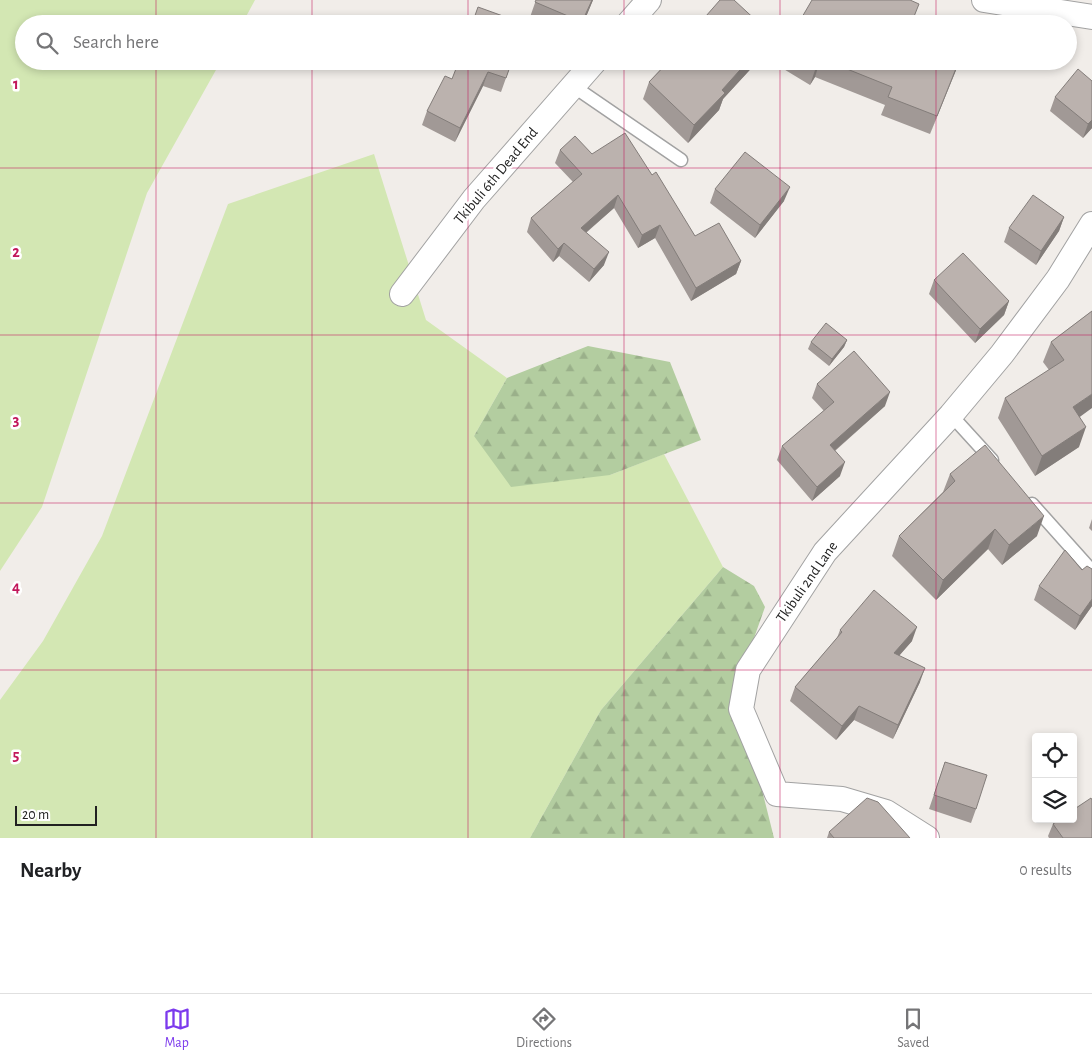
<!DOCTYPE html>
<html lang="en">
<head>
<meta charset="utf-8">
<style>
	:root { --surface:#fff; --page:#f2f2f2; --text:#202124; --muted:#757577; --line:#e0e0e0; --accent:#7c3aed }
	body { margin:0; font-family:"Alegreya Sans",sans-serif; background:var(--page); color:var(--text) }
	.controls { position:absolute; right:15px; bottom:15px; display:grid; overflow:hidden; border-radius:5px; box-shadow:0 2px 8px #0003 }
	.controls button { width:45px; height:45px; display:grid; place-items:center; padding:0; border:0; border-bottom:1px solid var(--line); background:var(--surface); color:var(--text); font:25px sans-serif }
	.scale { position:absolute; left:15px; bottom:12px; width:82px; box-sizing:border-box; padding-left:5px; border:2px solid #212121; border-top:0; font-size:14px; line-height:18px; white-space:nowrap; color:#212121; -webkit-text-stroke:4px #fff; paint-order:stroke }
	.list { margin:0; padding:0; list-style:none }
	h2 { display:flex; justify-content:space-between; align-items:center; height:65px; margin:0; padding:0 20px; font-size:21px }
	h2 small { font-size:16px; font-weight:400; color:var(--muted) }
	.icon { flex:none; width:28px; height:28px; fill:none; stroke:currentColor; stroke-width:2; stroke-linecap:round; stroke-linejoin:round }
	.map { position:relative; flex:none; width:1092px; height:838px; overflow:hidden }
	.search { position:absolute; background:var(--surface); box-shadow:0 2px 8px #0003; left:15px; right:15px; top:15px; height:55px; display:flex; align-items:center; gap:12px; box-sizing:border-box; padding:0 18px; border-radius:28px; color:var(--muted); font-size:19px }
	.sheet { height:155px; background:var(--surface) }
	nav { display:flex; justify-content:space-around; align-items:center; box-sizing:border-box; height:70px; border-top:1px solid var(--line); background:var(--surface); font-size:14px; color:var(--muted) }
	nav a { display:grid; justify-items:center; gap:2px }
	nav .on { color:var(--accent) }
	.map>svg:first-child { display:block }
</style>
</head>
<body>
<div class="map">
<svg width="1092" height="838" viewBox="0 0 1092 838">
	<defs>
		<pattern id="forest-firs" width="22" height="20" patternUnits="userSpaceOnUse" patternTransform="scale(1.25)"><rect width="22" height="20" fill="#b3cda0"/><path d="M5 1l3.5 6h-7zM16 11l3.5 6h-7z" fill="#9ab08a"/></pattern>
	</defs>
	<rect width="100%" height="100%" fill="#f1ede9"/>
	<!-- grass -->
	<path fill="#d3e7b3" d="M 0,0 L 255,0 L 242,24 L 24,24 L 24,61 L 221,61 L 147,193 L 42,507 L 0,571 Z
		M 374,154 L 426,320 L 507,378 L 474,436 L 610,475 L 664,454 L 723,567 L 601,710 L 530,838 L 0,838 L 0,700 L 43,641 L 102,536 L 228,204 Z"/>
	<!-- forest -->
	<path fill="url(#forest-firs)" d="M 588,346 L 670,362 L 701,440 L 610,475 L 511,487 L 474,436 L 507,378 Z
		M 723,567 L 754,586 L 765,607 L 730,706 L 760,782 L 774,838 L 530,838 L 601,710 Z"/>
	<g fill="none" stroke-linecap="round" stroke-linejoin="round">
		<defs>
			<path id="lane" d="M 573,86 L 681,160
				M 951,415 L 992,460
				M 1032,504 L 1092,571"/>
			<path id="street" d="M 984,0 L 1092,17
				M 628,24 L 649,0
				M 402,294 L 474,199 L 595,61
				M 927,838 L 886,812 L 842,799 L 777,794 L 741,709 L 748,670 L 825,552 L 951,415 L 1002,354 L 1058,279 L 1092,224"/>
		</defs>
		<!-- lane casing -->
		<use href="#lane" stroke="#a2a2a2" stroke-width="15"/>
		<!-- street casing -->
		<use href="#street" stroke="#a2a2a2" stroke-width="26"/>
		<!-- lane -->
		<use href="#lane" stroke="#fff" stroke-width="12"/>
		<!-- street -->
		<use href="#street" stroke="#fff" stroke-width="24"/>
	</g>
	<!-- wall -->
	<path fill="#a19996" d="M 536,0 L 593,0 L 583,24 L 539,24 L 529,20 Z
		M 512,61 L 501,92 L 483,86 L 455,142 L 422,125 L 427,111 L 452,79 Z
		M 669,61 L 758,61 L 723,99 L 719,110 L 688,143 L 643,99 L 649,82 Z
		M 778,61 L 959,61 L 930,134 L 881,115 L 885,105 L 815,77 L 810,85 L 777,65 Z
		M 1092,81 L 1092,128 L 1083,138 L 1050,111 L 1055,97 Z
		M 560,150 L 592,154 L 652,175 L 695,236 L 741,261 L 736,274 L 691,301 L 655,238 L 638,248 L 614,208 L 586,233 L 604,265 L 589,282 L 559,256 L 553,262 L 527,232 L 531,218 L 573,182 L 555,163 Z
		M 715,189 L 784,201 L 755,238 L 710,203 Z
		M 1064,217 L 1059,231 L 1036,265 L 1004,242 L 1009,228 Z
		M 934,280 L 1009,301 L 1004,315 L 975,343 L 929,294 Z
		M 1092,311 L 1080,417 L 1079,447 L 1035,476 L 998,418 L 1005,398 L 1049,370 L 1043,362 L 1051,342 Z
		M 847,340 L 844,347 L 829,366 L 808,349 L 811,342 Z
		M 817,384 L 885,406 L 835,451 L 840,476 L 812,501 L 777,460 L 782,446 L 824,411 L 812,398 Z
		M 950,474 L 1037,536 L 1002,565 L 988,549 L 936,600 L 892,556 L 899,536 L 943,492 Z
		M 1092,519 L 1092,531 L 1089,528 Z
		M 1039,586 L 1092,606 L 1075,630 L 1034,600 Z
		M 840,630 L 912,641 L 899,656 L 920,682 L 893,739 L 854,720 L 836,740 L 790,701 L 795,687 L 837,638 Z
		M 945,762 L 976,809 L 971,823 L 929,809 Z
		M 1053,824 L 1092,838 L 1049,838 L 1048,836 Z
		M 829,832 L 910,838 L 827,838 Z"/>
	<!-- shaded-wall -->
	<path fill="#837d7a" d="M 592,0 L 593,0 L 583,24 L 582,24 Z
		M 748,61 L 758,61 L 723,99 L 719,110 L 688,143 L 694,125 L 722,90 Z
		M 820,61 L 815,77 L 810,85 L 816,67 Z
		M 959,61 L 959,63 L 930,134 L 937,116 Z
		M 488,72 L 483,86 L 455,142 L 460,128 Z
		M 1092,120 L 1092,128 L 1083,138 L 1088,124 Z
		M 790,187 L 784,201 L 755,238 L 760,225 Z
		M 618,195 L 614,208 L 576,241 L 581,228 Z
		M 1064,217 L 1059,231 L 1036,265 L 1041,251 Z
		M 660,225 L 655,238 L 638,248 L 642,235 Z
		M 564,243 L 559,256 L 553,262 L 558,249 Z
		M 609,252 L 604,265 L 589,282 L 594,269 Z
		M 741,261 L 736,274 L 691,301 L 696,288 Z
		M 1009,301 L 1004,315 L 975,343 L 980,329 Z
		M 847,340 L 844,347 L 829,366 L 832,359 Z
		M 890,392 L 885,406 L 825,459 L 830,445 Z
		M 1092,394 L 1092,408 L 1066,427 L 1073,407 Z
		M 1086,427 L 1079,447 L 1035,476 L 1042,456 Z
		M 845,462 L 840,476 L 812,501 L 817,487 Z
		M 1044,516 L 1037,536 L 1002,565 L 1009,545 Z
		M 995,529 L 988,549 L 936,600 L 943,580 Z
		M 1092,599 L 1092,606 L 1075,630 L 1080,616 Z
		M 917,627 L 912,641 L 889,667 L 894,653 Z
		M 925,668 L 920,682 L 893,739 L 898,725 Z
		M 859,706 L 854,720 L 836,740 L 842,726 Z"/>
	<!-- building -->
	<path fill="#bbb2ae" stroke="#837d7a" d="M 536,0 L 592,0 L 582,22 L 535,2 Z
		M 720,0 L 734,0 L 760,24 L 699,24 Z
		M 812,0 L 910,0 L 919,4 L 911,24 L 798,24 Z
		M 478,7 L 525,24 L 472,24 Z
		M 459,61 L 512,61 L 506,78 L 488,72 L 460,128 L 427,111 L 445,76 L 452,79 Z
		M 669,61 L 748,61 L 722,90 L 725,93 L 694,125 L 649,82 Z
		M 807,61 L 820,61 L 816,67 Z
		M 827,61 L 959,61 L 937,116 L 888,97 L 892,87 Z
		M 1078,69 L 1092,81 L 1092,120 L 1088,124 L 1055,97 Z
		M 625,133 L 652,175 L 656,172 L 695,236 L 719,223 L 741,261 L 696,288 L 660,225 L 642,235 L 618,195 L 581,228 L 609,252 L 594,269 L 564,243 L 558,249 L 531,218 L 582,174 L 560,150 L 575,136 L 592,154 Z
		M 745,152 L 790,187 L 760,225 L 715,189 Z
		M 1033,195 L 1064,217 L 1041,251 L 1009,228 Z
		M 963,253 L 1009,301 L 980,329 L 934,280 Z
		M 1092,311 L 1092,394 L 1073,407 L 1086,427 L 1042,456 L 1005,398 L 1064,360 L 1051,342 Z
		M 826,323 L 847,340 L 832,359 L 811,342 Z
		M 854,351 L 890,392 L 830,445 L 845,462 L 817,487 L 782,446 L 834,402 L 817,384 Z
		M 985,445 L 1044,516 L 1009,545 L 995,529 L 943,580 L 899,536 L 955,481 L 950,474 Z
		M 1065,550 L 1082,570 L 1087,566 L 1092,569 L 1092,599 L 1080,616 L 1039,586 Z
		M 874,590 L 917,627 L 894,653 L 925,668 L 898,725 L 859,706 L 842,726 L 795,687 L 842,632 L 840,630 Z
		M 945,762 L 987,775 L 976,809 L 934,795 Z
		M 867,798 L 878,802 L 910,838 L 834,838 L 829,832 Z
		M 1091,798 L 1092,800 L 1092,838 L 1063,838 L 1053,824 L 1060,819 L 1073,819 L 1073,810 Z"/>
	<!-- grid -->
	<path fill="none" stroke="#c2185b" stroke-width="1" stroke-opacity="0.55" d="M 156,0 L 156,24M 312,0 L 312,24M 468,0 L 468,24M 624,0 L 624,24M 780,0 L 780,24M 936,0 L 936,24M 156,61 L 156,838M 312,61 L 312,838M 468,61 L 468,838M 624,61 L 624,838M 780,61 L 780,838M 936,61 L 936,838M 0,168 L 1092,168M 0,335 L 1092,335M 0,503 L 1092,503M 0,670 L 1092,670"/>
	<g text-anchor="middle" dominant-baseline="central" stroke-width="5" stroke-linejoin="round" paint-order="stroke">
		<!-- street labels -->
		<g font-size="15" fill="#212121" stroke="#fff">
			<text transform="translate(496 176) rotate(-50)">Tkibuli 6th Dead End</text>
			<text transform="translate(807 582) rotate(-55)">Tkibuli 2nd Lane</text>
		</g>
	</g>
	<g font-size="16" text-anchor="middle" font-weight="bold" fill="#c2185b" stroke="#fff" stroke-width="5" stroke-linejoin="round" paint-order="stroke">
		<text x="16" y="89">1</text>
		<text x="16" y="257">2</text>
		<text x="16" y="425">3</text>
		<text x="16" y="592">4</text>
		<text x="16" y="760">5</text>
	</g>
</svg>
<div class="controls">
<button><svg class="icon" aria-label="locate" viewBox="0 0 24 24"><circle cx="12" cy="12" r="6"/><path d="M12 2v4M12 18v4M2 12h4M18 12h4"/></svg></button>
<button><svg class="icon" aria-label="layers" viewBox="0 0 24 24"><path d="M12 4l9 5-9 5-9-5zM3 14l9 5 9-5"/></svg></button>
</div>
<div class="scale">20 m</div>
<div class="search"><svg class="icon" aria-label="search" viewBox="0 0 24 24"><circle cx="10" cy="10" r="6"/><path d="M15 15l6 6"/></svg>Search here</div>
</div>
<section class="sheet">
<h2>Nearby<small>0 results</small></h2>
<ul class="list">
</ul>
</section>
<nav>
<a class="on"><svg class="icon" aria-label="map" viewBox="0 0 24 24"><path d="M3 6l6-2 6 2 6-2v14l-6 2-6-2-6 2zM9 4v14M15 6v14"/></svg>Map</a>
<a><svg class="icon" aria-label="directions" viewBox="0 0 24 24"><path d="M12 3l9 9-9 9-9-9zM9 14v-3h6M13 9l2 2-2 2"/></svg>Directions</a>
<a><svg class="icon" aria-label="saved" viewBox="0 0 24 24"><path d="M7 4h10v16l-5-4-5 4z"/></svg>Saved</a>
</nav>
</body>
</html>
